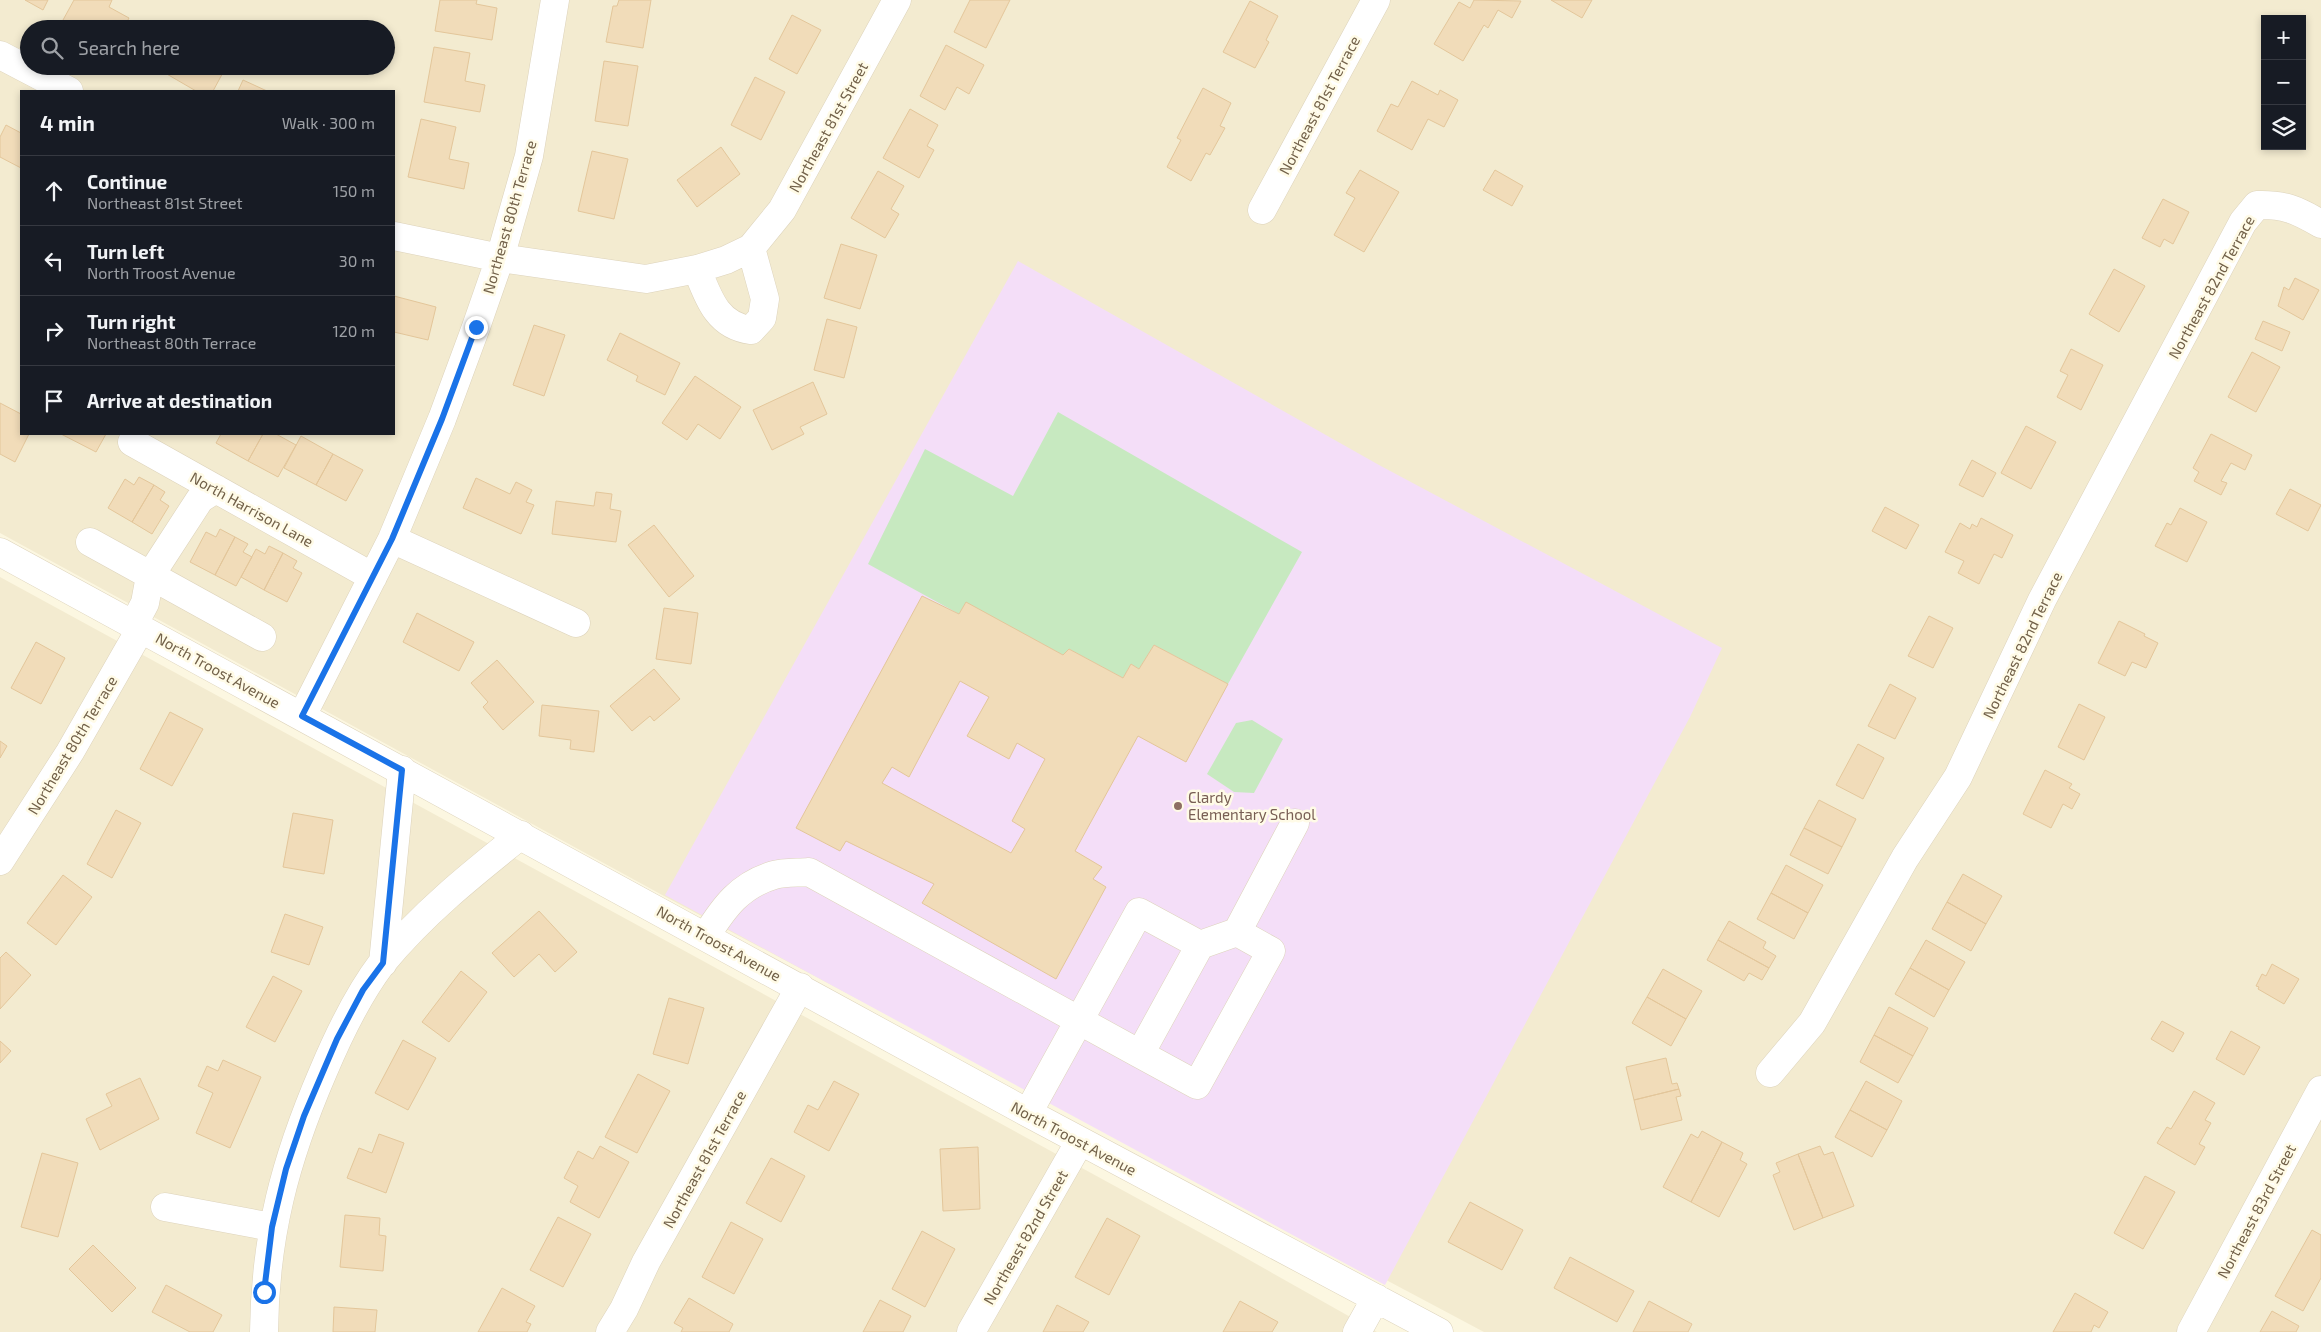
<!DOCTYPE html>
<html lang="en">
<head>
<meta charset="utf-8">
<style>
	:root { --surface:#171b24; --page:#242831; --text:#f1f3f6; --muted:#9ea1a6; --line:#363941 }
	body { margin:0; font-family:"Exo 2",sans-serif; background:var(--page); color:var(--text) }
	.controls { position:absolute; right:15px; top:15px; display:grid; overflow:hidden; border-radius:0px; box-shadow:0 2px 8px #0003 }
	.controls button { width:45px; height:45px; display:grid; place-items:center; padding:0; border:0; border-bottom:1px solid var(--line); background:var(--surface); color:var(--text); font:25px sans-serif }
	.stop { position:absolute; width:15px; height:15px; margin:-11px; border:4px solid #1a73e8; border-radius:50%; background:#fff }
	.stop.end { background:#1a73e8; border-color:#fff; box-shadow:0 1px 5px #0008 }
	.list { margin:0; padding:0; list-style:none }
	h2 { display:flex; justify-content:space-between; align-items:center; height:65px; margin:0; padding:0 20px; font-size:21px }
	h2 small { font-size:16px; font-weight:400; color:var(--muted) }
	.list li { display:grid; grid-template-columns:32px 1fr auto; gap:15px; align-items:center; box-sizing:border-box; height:70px; padding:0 20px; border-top:1px solid var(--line) }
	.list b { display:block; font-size:19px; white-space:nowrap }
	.list p { margin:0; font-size:16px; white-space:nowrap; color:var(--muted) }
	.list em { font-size:16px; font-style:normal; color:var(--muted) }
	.icon { flex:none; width:28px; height:28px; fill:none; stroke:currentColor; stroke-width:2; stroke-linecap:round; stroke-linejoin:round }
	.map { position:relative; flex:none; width:2321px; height:1332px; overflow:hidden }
	.search { position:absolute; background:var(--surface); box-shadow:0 2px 8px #0003; left:20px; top:20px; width:375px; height:55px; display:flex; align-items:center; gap:12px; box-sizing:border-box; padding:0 18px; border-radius:28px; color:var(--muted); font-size:19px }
	.panel { position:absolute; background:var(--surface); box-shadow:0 2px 8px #0003; left:20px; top:90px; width:375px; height:345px; border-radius:0px }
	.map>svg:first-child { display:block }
</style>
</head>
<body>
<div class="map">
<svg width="2321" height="1332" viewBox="0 0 2321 1332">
	<rect width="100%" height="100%" fill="#fcf7e1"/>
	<!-- residential -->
	<path fill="#f3ebd0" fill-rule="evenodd" d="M 0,0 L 2321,0 L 2321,1332 L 1484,1332 L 664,896 L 0,533 ZM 2265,19 L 2302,19 L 2302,146 L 2265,146 ZM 29,29 L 386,29 L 386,66 L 29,66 ZM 21,91 L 394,91 L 394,434 L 21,434 Z
		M 0,577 L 1221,1244 L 1377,1332 L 0,1332 Z"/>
	<!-- education -->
	<path fill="#f4def8" d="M 1018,261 L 1379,465 L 1722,648 L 1690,717 L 1385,1285 L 665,895 Z"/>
	<!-- green -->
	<path fill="#c7e9c0" d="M 1058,412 L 1302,552 L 1228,684 L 1154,645 L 1139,669 L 1131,664 L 1123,678 L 1069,649 L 1063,655 L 966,603 L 959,614 L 868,564 L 925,449 L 1013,496 Z
		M 1252,720 L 1283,739 L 1254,793 L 1234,792 L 1207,774 L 1236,723 Z"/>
	<!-- building -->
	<path fill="#f1dcb9" stroke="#e3c69a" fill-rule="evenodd" d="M 25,0 L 48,0 L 43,10 Z
		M 74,0 L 112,0 L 109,7 L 129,18 L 123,29 L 79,29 L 63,20 Z
		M 440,0 L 477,0 L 476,4 L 497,8 L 492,40 L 435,31 Z
		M 619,0 L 651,0 L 643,48 L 606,42 L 613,6 L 617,6 Z
		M 970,0 L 1010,0 L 986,48 L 954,32 Z
		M 1474,0 L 1521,1 L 1512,18 L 1498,10 L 1488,28 L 1484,25 L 1463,61 L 1434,44 L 1459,2 L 1470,8 Z
		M 1551,0 L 1592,0 L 1582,18 Z
		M 1250,1 L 1278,16 L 1266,40 L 1269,42 L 1255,68 L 1223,52 Z
		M 792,15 L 821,30 L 797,74 L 769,59 Z
		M 946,45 L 984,65 L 969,94 L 957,87 L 945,110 L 920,96 Z
		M 434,47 L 470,53 L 465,81 L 485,85 L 480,112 L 424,102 Z
		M 604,61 L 638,66 L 628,126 L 595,121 Z
		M 153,66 L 225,66 L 226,67 L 213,91 L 196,91 Z
		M 755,77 L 785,92 L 761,140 L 731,125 Z
		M 243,80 L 267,91 L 238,91 Z
		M 1412,81 L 1438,95 L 1440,90 L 1458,100 L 1444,127 L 1428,119 L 1412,150 L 1377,131 L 1391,104 L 1398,107 Z
		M 1203,88 L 1231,103 L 1220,126 L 1225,128 L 1210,155 L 1206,153 L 1191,181 L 1167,167 L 1181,140 L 1177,138 Z
		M 910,109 L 938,125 L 927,146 L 934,150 L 919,178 L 883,158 Z
		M 421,119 L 456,127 L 449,159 L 469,163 L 464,189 L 408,177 Z
		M 6,125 L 21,133 L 21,168 L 0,157 L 0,137 Z
		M 721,147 L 740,174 L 697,207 L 677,180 Z
		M 592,151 L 628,159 L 614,219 L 578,211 Z
		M 1360,170 L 1399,192 L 1364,252 L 1334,235 L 1355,198 L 1346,193 Z
		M 1495,170 L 1523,186 L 1512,206 L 1483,190 Z
		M 878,171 L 904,186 L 891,209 L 899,214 L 885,238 L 851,218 Z
		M 2163,199 L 2189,212 L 2173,244 L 2164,239 L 2160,247 L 2142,238 Z
		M 841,244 L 877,255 L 860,309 L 824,298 Z
		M 2114,269 L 2145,286 L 2119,332 L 2089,314 Z
		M 2295,278 L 2319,290 L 2303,320 L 2278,306 L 2284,287 L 2289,290 Z
		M 394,296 L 436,307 L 428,340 L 394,332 Z
		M 827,319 L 857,327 L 844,378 L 814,370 Z
		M 2263,321 L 2290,332 L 2282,351 L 2255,339 Z
		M 534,325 L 565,335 L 544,396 L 513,385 Z
		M 620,333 L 680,363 L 665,395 L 636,381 L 638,376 L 607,360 Z
		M 2071,349 L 2103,365 L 2081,410 L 2057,397 L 2068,375 L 2060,371 Z
		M 2252,352 L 2280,367 L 2256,412 L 2228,397 Z
		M 695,376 L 741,407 L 720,439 L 698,424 L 687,440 L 662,423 Z
		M 813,382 L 827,414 L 800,427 L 804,434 L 772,450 L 753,410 Z
		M 0,403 L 21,414 L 21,434 L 29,434 L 15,462 L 0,454 Z
		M 2026,426 L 2056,442 L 2031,489 L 2001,473 Z
		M 61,434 L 106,434 L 96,452 Z
		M 221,434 L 263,434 L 248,461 L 216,443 Z
		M 263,434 L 276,434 L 296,445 L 278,477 L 248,461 Z
		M 2211,434 L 2252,455 L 2245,470 L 2231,463 L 2221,481 L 2227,483 L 2221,495 L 2194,481 L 2199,472 L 2193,468 Z
		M 301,436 L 333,454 L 316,485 L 284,468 Z
		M 333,454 L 363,470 L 346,501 L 316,485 Z
		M 1972,460 L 1996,473 L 1983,497 L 1959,485 Z
		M 139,477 L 154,485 L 132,522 L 108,508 L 125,479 L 134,485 Z
		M 476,478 L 510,494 L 516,482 L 532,490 L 526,502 L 534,505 L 521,534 L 463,508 Z
		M 154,485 L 165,492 L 160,500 L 169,506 L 152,534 L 132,522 Z
		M 2290,489 L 2321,505 L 2308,531 L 2276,514 Z
		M 596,492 L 612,494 L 610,509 L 621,511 L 616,542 L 552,534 L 556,501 L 594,506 Z
		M 1885,507 L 1919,525 L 1906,549 L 1872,531 Z
		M 2180,508 L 2207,522 L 2187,562 L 2155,546 L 2167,523 L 2171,525 Z
		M 1981,518 L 2013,535 L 2002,558 L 1994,554 L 1979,584 L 1958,573 L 1964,561 L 1945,552 L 1960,523 L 1970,529 L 1972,524 L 1977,527 Z
		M 654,525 L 694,576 L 669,597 L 628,545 Z
		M 220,529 L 235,537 L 215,575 L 190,562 L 206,532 L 216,537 Z
		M 235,537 L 248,544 L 243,552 L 252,557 L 236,586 L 215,575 Z
		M 269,546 L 283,553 L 264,590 L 241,577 L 256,549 L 265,554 Z
		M 283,553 L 297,561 L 293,568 L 302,573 L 287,602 L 264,590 Z
		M 922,596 L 959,614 L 966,602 L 1063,655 L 1069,649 L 1123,678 L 1131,664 L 1139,669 L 1154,645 L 1228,684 L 1186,762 L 1138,736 L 1075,851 L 1102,867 L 1093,879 L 1106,887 L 1056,979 L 922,903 L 934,884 L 846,841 L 840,851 L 796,828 ZM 960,681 L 989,697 L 967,736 L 1009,759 L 1017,743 L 1045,759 L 1012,821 L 1025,829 L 1011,853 L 882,783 L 892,767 L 909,777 Z
		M 664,608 L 698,613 L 691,664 L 656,659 Z
		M 417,613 L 474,642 L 459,671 L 403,642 Z
		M 1929,616 L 1953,628 L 1933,668 L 1908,656 Z
		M 2119,621 L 2145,634 L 2144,636 L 2158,643 L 2146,668 L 2132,662 L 2125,676 L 2098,663 Z
		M 36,642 L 65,658 L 41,704 L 11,688 Z
		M 497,660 L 534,702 L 503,730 L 483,707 L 488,702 L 471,683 Z
		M 654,669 L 680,699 L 654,721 L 650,716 L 632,731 L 610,706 Z
		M 1890,684 L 1916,698 L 1895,739 L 1868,726 Z
		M 2079,704 L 2105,717 L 2084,760 L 2058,747 Z
		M 542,705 L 599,711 L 594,752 L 570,749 L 571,740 L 539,736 Z
		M 170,712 L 203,729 L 172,786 L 140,769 Z
		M 0,741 L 7,746 L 0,758 Z
		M 1858,744 L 1884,758 L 1863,799 L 1836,785 Z
		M 2045,770 L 2072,784 L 2069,788 L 2080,794 L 2072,809 L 2063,804 L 2051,828 L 2023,814 Z
		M 1819,800 L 1856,819 L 1842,847 L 1804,828 Z
		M 116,810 L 141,823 L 112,878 L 87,864 Z
		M 293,813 L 333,820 L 324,874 L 283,867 Z
		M 1804,828 L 1842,847 L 1828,874 L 1790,855 Z
		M 1786,865 L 1823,885 L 1808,913 L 1771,893 Z
		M 1963,874 L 2002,896 L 1986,924 L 1947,902 Z
		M 63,875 L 92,897 L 56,945 L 27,923 Z
		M 1771,893 L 1808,913 L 1794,939 L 1757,919 Z
		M 1947,902 L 1986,924 L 1971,951 L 1932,929 Z
		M 539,911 L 577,952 L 555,972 L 539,954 L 514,977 L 492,953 Z
		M 285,914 L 323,927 L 309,965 L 271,952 Z
		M 1729,921 L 1766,942 L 1763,948 L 1776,956 L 1769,968 L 1718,940 Z
		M 1718,940 L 1769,968 L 1762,980 L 1749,973 L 1744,981 L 1707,960 Z
		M 1926,940 L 1965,962 L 1949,990 L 1910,968 Z
		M 6,952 L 31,975 L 0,1009 L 0,958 Z
		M 2272,964 L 2299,979 L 2284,1004 L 2258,989 L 2259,987 L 2256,986 L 2262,974 L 2266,976 Z
		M 1910,968 L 1949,990 L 1934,1017 L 1895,994 Z
		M 1663,969 L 1702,991 L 1686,1019 L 1647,997 Z
		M 461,971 L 487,992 L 449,1042 L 422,1022 Z
		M 273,976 L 302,991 L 275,1042 L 246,1027 Z
		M 1647,997 L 1686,1019 L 1671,1046 L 1632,1023 Z
		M 669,998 L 704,1008 L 688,1064 L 653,1054 Z
		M 1889,1007 L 1928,1028 L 1913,1056 L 1874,1035 Z
		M 2162,1021 L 2184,1033 L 2173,1052 L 2151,1039 Z
		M 2231,1031 L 2260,1047 L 2244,1075 L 2216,1059 Z
		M 1874,1035 L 1913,1056 L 1898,1083 L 1860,1062 Z
		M 403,1040 L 436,1058 L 408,1110 L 375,1093 Z
		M 0,1041 L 11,1051 L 0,1063 Z
		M 1666,1058 L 1672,1084 L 1677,1083 L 1679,1089 L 1634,1100 L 1626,1067 Z
		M 223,1060 L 261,1077 L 230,1148 L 196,1133 L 213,1093 L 198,1086 L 207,1066 L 218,1071 Z
		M 638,1074 L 670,1091 L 637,1153 L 605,1137 Z
		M 140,1078 L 159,1119 L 100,1150 L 86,1119 L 112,1106 L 106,1094 Z
		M 834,1081 L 859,1094 L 829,1151 L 794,1132 L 808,1105 L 818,1110 Z
		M 1866,1081 L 1902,1101 L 1887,1130 L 1850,1110 Z
		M 1679,1089 L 1681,1096 L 1676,1097 L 1682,1120 L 1641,1130 L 1634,1100 Z
		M 2194,1091 L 2215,1103 L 2205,1120 L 2211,1123 L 2199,1144 L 2205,1147 L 2195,1165 L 2157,1143 L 2167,1127 L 2171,1129 Z
		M 1850,1110 L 1887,1130 L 1872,1157 L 1835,1137 Z
		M 1702,1131 L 1722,1142 L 1691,1202 L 1663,1187 L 1691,1134 L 1698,1138 Z
		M 379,1134 L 404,1143 L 386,1193 L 347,1178 L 359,1148 L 372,1153 Z
		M 1722,1142 L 1743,1153 L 1740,1160 L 1747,1164 L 1719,1217 L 1691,1202 Z
		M 600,1146 L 629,1162 L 599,1218 L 570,1202 L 578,1186 L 564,1178 L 578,1151 L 593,1159 Z
		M 1820,1146 L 1824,1155 L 1833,1152 L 1854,1206 L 1823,1218 L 1798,1154 Z
		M 978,1147 L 980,1209 L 943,1211 L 940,1149 Z
		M 42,1153 L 78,1163 L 58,1237 L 21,1227 Z
		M 1798,1154 L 1823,1218 L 1794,1230 L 1773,1175 L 1780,1172 L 1776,1163 Z
		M 771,1158 L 805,1176 L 781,1222 L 746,1203 Z
		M 2145,1176 L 2175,1192 L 2143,1249 L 2114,1233 Z
		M 1470,1202 L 1523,1230 L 1502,1270 L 1448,1242 Z
		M 345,1215 L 380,1218 L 379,1235 L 386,1236 L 383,1271 L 340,1267 Z
		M 558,1217 L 591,1234 L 563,1287 L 530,1270 Z
		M 1107,1218 L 1140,1236 L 1109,1295 L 1075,1277 Z
		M 731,1222 L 763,1239 L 734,1294 L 702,1277 Z
		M 2312,1230 L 2321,1235 L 2321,1278 L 2303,1311 L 2275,1296 Z
		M 922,1231 L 955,1249 L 925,1307 L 892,1289 Z
		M 93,1245 L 136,1288 L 112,1312 L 69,1269 Z
		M 1570,1257 L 1634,1291 L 1617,1322 L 1554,1288 Z
		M 166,1285 L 222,1315 L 213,1332 L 190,1332 L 152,1312 Z
		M 502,1288 L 535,1306 L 526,1322 L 531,1324 L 527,1332 L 478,1332 Z
		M 2075,1293 L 2108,1312 L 2099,1328 L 2094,1325 L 2091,1332 L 2053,1332 Z
		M 689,1298 L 733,1324 L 729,1332 L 681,1332 L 683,1328 L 674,1323 Z
		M 880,1300 L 911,1316 L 903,1332 L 863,1332 Z
		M 1240,1301 L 1278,1322 L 1272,1332 L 1223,1332 Z
		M 1649,1301 L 1692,1324 L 1688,1332 L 1633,1332 Z
		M 1057,1305 L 1089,1322 L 1083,1332 L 1043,1332 Z
		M 334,1307 L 377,1310 L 375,1332 L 333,1332 Z
		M 2272,1311 L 2299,1326 L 2296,1332 L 2260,1332 Z"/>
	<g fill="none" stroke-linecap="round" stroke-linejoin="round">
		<defs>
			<path id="minor" d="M 0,55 L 69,91
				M 1262,210 L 1376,0
				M 394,236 L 500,258 L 646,279 L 697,269 L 726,260 L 751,248 L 782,210 L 897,0
				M 697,269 C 708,297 717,326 751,330 L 762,318 L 765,299 L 751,248
				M 132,442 L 373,577
				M 392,539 L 576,623
				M 90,542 L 262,637
				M 0,552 L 1028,1113 L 1439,1332
				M 134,624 L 145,603 L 150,576 L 200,499 L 216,489
				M 302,716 L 392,539 L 442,419 L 476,327 L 500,258 L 529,156 L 555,0
				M 0,861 L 70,752 L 141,628
				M 1237,932 L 1295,823
				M 706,936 C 724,907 740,885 774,875 C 784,872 798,873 809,872 L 1140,1054 L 1200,945 L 1139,912 L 1028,1113
				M 383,963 L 402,770
				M 1140,1054 L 1197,1085 L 1271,951 L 1237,932 L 1200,945
				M 1770,1073 L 1812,1023 L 1905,858 L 1958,777 L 2042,600 L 2243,222 L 2257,205 C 2284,204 2297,210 2321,224
				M 165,1207 L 272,1227
				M 264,1332 C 265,1236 285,1160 323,1072 C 339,1034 357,996 382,963 C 422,914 472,874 521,835
				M 610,1332 L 624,1309 L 646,1262 L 800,987
				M 971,1332 L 1080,1141
				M 1357,1332 L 1376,1298
				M 2191,1332 L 2321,1090"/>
		</defs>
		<!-- minor casing -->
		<use href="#minor" stroke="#ddd3bb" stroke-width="29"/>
		<!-- minor -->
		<use href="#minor" stroke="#fff" stroke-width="28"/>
	</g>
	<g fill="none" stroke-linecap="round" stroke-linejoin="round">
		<!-- route -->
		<path stroke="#1a73e8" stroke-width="6" d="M 264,1292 L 272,1227 L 286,1169 L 304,1116 L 337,1039 L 363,990 L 383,963 L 402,770 L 302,716 L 392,539 L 442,419 L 476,327"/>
	</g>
	<!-- markers -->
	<circle fill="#8d6e63" stroke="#fffbe7" stroke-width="2" cx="1178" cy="806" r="5"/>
	<g text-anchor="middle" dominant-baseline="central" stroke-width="5" stroke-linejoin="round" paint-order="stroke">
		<!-- street labels -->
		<g font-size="15" fill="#726149" stroke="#fffbe7">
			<text transform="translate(1319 105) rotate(-62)">Northeast 81st Terrace</text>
			<text transform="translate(828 127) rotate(-61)">Northeast 81st Street</text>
			<text transform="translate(509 217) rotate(-74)">Northeast 80th Terrace</text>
			<text transform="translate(2211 287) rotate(-61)">Northeast 82nd Terrace</text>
			<text transform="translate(252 509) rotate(29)">North Harrison Lane</text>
			<text transform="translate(2022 645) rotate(-64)">Northeast 82nd Terrace</text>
			<text transform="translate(218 670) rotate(29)">North Troost Avenue</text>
			<text transform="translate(72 745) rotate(-59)">Northeast 80th Terrace</text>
			<text transform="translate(719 943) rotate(29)">North Troost Avenue</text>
			<text transform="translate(1074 1138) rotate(28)">North Troost Avenue</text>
			<text transform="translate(704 1159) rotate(-61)">Northeast 81st Terrace</text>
			<text transform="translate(2256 1211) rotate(-62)">Northeast 83rd Street</text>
			<text transform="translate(1025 1237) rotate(-60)">Northeast 82nd Street</text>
		</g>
		<!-- education labels -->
		<g font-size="15" fill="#785e54" stroke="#fffbe7" text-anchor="start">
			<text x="1188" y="797">Clardy<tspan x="1188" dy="17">Elementary School</tspan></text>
		</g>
	</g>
</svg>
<div class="controls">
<button>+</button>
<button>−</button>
<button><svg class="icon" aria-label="layers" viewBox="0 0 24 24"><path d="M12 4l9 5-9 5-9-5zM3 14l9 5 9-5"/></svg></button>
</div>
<div class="stop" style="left:264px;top:1292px"></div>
<div class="stop end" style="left:476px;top:327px"></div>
<div class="search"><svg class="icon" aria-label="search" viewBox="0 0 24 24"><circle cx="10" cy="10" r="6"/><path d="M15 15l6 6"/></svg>Search here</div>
<section class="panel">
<h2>4 min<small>Walk · 300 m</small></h2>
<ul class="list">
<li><svg class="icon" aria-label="ahead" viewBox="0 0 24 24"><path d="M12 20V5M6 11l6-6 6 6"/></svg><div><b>Continue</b><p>Northeast 81st Street</p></div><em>150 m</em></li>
<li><svg class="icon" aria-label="left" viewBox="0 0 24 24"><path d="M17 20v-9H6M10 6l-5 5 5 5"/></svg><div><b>Turn left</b><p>North Troost Avenue</p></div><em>30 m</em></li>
<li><svg class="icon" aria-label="right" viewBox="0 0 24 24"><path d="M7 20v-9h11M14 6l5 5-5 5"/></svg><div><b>Turn right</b><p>Northeast 80th Terrace</p></div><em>120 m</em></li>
<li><svg class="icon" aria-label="arrive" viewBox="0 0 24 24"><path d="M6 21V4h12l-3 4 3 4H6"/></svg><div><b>Arrive at destination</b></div></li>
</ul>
</section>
</div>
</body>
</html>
